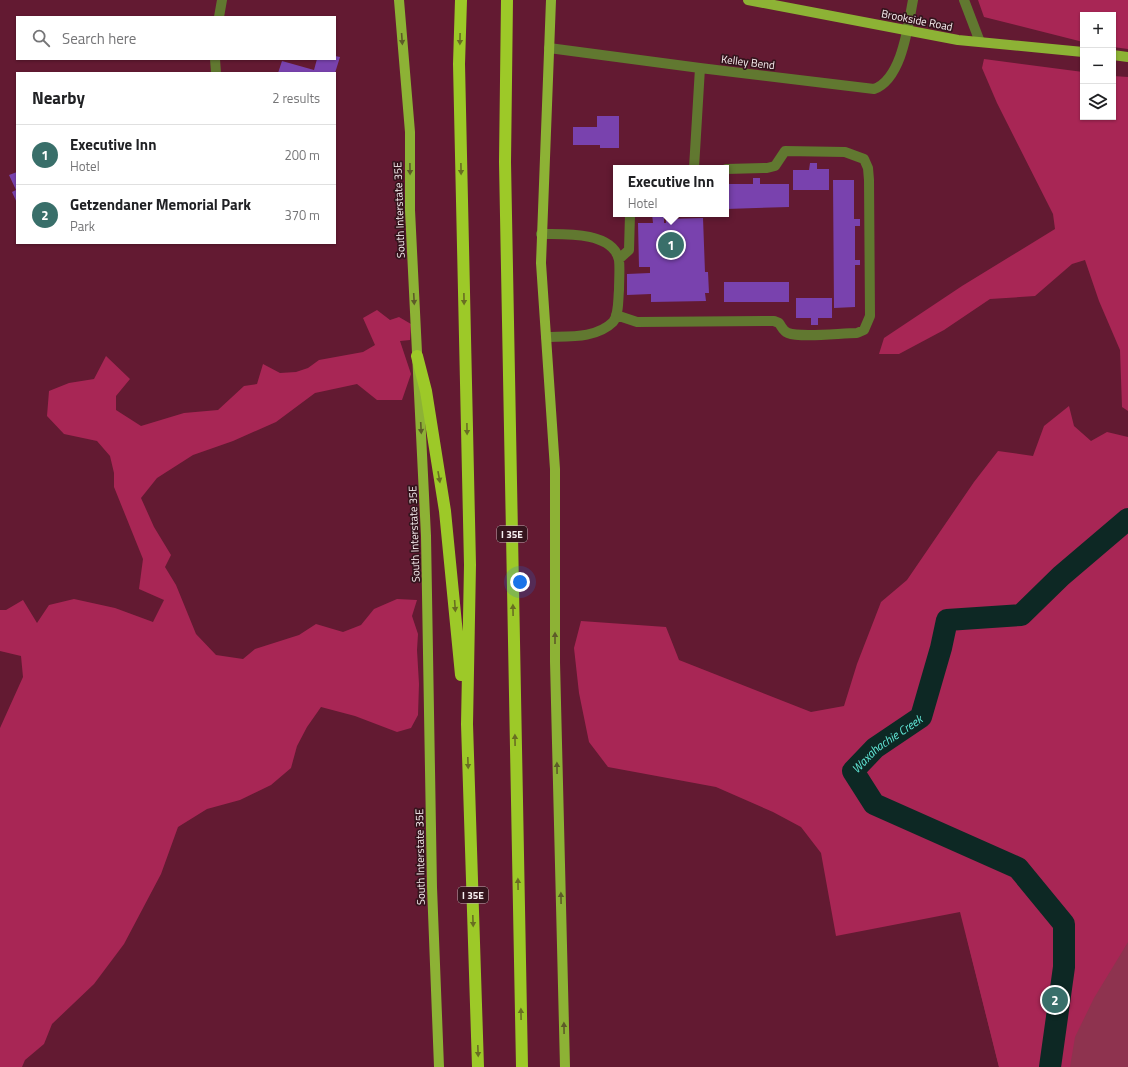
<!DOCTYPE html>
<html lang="en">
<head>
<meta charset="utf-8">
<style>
	:root { --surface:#fff; --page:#f2f2f2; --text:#202124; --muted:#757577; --line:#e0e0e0; --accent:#396f6a }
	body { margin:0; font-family:"Titillium Web",sans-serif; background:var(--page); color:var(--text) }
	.controls { position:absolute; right:12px; top:12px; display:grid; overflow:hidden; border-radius:0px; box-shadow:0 1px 3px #0004 }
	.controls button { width:36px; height:36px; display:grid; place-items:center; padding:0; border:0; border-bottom:1px solid var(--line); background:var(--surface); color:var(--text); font:20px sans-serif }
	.you { position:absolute; left:520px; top:582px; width:14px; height:14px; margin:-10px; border:3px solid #fff; border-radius:50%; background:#1a73e8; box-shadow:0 0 0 6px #1a73e833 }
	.badge { display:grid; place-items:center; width:26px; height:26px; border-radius:50%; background:var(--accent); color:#fff; font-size:13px; font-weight:700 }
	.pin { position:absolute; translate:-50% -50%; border:2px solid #fff; box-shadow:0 1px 4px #0006 }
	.popup { position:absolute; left:613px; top:165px; width:116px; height:52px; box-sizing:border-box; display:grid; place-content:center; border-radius:0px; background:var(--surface); filter:drop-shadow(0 1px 3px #0005); font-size:13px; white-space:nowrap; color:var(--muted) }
	.popup b { font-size:15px; color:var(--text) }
	.popup::after { content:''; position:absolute; left:50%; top:100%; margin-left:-8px; border:8px solid transparent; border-top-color:var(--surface) }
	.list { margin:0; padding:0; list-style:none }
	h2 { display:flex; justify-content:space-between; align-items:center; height:52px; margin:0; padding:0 16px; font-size:17px }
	h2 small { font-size:13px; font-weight:400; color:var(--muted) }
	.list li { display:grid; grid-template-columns:26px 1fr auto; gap:12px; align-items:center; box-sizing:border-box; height:60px; padding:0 16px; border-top:1px solid var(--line) }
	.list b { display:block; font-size:15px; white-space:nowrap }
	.list p { margin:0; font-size:13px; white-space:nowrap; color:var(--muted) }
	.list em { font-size:13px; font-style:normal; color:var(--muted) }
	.icon { flex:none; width:22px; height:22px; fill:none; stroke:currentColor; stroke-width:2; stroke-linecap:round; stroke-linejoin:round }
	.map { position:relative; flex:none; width:1128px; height:1067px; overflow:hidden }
	.search { position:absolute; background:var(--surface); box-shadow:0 1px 3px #0004; left:16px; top:16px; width:320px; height:44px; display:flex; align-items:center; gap:10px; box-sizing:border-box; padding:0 14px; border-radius:0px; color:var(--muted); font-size:15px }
	.panel { position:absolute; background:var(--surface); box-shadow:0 1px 3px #0004; left:16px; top:72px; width:320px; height:172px; border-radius:0px }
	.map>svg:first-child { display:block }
</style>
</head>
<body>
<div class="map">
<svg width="1128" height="1067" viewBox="0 0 1128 1067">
	<rect width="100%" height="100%" fill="#631a32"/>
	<!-- green -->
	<path fill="#8e334f" d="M 1128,917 L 1128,1067 L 999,1067 L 966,934 L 990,925 Z"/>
	<!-- forest -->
	<path fill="#a82655" d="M 978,0 L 1128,0 L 1128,49 L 1113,47 L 1113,15 L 1083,15 L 1083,42 L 984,17 Z
		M 984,59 L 1083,72 L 1083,117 L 1113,117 L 1113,76 L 1128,77 L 1128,411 L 1122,407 L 1120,350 L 1099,301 L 1085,260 L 1072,264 L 1035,296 L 990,299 L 944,330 L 899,354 L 879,354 L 884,338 L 962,286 L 1055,229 L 1053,214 L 997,103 L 982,68 Z
		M 377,310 L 390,320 L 399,317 L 411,324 L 410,340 L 400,341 L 411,374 L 402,400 L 377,400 L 357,384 L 315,393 L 276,422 L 233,441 L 193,455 L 157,478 L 141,498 L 154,527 L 171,555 L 165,567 L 176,585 L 196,634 L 216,655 L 243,659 L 255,649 L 299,635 L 316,624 L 343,632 L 361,625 L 374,609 L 397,599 L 417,600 L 412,616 L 418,634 L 417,650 L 419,684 L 418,715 L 411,728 L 397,732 L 355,716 L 321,707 L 307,727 L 297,746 L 291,768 L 271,785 L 240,800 L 207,809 L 178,827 L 161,874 L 124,944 L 94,984 L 52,1024 L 44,1044 L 25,1060 L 22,1067 L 0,1067 L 0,728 L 23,677 L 21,656 L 0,651 L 0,610 L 6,610 L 23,600 L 37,623 L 49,605 L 74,599 L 115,608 L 153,622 L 164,600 L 139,589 L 143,559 L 114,487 L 114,473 L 110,456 L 97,441 L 64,434 L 47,416 L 49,391 L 69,383 L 94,379 L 106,356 L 130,379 L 116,396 L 116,410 L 141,426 L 184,413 L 218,410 L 244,386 L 257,384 L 263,364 L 280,373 L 296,372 L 308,368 L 319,360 L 363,352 L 375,345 L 363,318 Z
		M 1069,406 L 1074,426 L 1091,441 L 1107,432 L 1128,437 L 1128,942 L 1094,998 L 1075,1037 L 1070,1067 L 999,1067 L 960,912 L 836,936 L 821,853 L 801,827 L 773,812 L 716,787 L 608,767 L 589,742 L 579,693 L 574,648 L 581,621 L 666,627 L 679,660 L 811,712 L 844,706 L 857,664 L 881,602 L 907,580 L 974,482 L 998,451 L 1033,456 L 1044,426 Z"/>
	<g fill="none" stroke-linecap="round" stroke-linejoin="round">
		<!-- river -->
		<path stroke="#0d2824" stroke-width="22" id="s1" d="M 1050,1067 L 1064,967 L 1064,924 L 1018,868 L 874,804 L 853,771 L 875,748 L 921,717 L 941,648 L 947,620 L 1021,615 L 1061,576 L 1128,519"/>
	</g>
	<!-- building -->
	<path fill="#7942ae" d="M 335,56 L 340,57 L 335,73 L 278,73 L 282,61 L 314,70 L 317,59 L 335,59 Z
		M 597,116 L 619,116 L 619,148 L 600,148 L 600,145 L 573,145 L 573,127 L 597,127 Z
		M 810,163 L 817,163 L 817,169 L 829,169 L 829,190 L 793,190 L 793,170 L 809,170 Z
		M 17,172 L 17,203 L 12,192 L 16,190 L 9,175 Z
		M 753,178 L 760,178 L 760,184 L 789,184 L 789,207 L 726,209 L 726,184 L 753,184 Z
		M 833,180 L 854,180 L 854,219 L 860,219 L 860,226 L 855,226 L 855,260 L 860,260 L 860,265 L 855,265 L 855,307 L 834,308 Z
		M 652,214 L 664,214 L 664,223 L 666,223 L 666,219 L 703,218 L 705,272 L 708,272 L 709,293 L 705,293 L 706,301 L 651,302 L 651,294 L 627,295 L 627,274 L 650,273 L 650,267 L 639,267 L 638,223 L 653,223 Z
		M 724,282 L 789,282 L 789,302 L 724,302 Z
		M 796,298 L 832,298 L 832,318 L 818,318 L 818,325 L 811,325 L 811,318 L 796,318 Z"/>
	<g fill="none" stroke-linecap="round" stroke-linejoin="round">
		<!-- minor -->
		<path stroke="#617830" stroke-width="10" d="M 964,0 L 980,42
			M 219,17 L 222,0
			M 549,48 L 700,68 L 874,89 C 902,79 908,26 913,0
			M 215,59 L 216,73
			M 694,168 L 700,68
			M 541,234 C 562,234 613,231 619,260 C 620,269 619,281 619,290 C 618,299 619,315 613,322 C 596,339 567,336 546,337
			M 619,259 L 629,250 L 630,214
			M 616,315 L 637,322 L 774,321 L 779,323 C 782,327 783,331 788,333 C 801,338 841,333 857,333 L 864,330 L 870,316 L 869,180 L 868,168 L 864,159 L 845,152 L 785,151 L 775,166 L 767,168 L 726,169"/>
		<!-- major -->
		<path stroke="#8db235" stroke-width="10" d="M 399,0 L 410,132 L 410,210 L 426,536 L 432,887 L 439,1067
			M 551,0 L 541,263 L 555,469 L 555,662 L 565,1067
			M 748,0 L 958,40 L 1083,52
			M 1113,55 L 1128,57"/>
		<!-- highway -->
		<path stroke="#9dc928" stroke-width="12" d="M 461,0 L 459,64 L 470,565 L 467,724 L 478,1067
			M 507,0 L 505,162 L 522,1067
			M 417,356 L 426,391 L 445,511 L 461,675"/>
	</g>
	<!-- one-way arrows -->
	<defs><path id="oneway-solid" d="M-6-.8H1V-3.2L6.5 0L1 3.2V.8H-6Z"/></defs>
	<g fill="#5d5b28">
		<use href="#oneway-solid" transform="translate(402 39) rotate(86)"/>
		<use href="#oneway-solid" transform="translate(410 169) rotate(89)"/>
		<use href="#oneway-solid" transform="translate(414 299) rotate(87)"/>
		<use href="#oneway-solid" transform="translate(421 428) rotate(87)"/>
		<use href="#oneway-solid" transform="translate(555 638) rotate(-90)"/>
		<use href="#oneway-solid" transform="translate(557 768) rotate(-91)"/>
		<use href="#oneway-solid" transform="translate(561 898) rotate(-91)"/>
		<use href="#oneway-solid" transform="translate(564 1028) rotate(-91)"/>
	</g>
	<g fill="#696e22">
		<use href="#oneway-solid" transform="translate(460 39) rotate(91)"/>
		<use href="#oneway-solid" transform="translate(461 169) rotate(89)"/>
		<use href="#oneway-solid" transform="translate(464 299) rotate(89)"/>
		<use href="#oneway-solid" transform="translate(467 429) rotate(89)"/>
		<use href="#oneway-solid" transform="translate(439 477) rotate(80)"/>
		<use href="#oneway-solid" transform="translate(455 606) rotate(86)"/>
		<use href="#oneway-solid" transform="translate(513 610) rotate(-91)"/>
		<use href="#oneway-solid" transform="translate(515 740) rotate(-91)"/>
		<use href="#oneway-solid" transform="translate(468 763) rotate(88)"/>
		<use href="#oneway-solid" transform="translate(518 884) rotate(-91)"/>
		<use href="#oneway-solid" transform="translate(473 921) rotate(88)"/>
		<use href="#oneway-solid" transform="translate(521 1014) rotate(-91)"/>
		<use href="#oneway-solid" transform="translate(478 1051) rotate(88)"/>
	</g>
	<g text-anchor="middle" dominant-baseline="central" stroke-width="3.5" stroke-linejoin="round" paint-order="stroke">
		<!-- shield labels -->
		<g fill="#35141d" stroke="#beadb1" stroke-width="1">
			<rect x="497" y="526" width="30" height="16" rx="3"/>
			<rect x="458" y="887" width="30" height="16" rx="3"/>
		</g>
		<g font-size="10" font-weight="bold" fill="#f8eff1">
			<text x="512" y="534">I 35E</text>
			<text x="473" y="895">I 35E</text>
		</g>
		<!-- street labels -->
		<g font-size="11" fill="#f8eff1" stroke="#35141d">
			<text transform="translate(917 20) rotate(11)">Brookside Road</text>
			<text transform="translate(748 62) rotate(7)">Kelley Bend</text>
			<text transform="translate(399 210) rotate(-92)">South Interstate 35E</text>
			<text transform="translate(414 534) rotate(-92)">South Interstate 35E</text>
			<text transform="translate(420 857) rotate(-91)">South Interstate 35E</text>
		</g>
		<!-- water labels -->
		<g font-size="12" font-style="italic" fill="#62e8d8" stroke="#35141d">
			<text stroke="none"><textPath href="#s1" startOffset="457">Waxahachie Creek</textPath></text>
		</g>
	</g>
</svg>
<div class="controls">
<button>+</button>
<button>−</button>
<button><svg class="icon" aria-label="layers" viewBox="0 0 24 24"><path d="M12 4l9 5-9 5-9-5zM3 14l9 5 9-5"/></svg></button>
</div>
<div class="you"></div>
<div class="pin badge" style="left:671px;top:245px">1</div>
<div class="popup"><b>Executive Inn</b>Hotel</div>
<div class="pin badge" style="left:1055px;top:1000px">2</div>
<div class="search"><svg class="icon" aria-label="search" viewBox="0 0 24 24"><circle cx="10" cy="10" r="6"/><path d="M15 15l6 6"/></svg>Search here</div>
<section class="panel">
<h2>Nearby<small>2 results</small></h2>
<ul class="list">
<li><span class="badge">1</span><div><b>Executive Inn</b><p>Hotel</p></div><em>200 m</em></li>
<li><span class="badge">2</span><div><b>Getzendaner Memorial Park</b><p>Park</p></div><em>370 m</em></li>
</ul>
</section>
</div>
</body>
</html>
